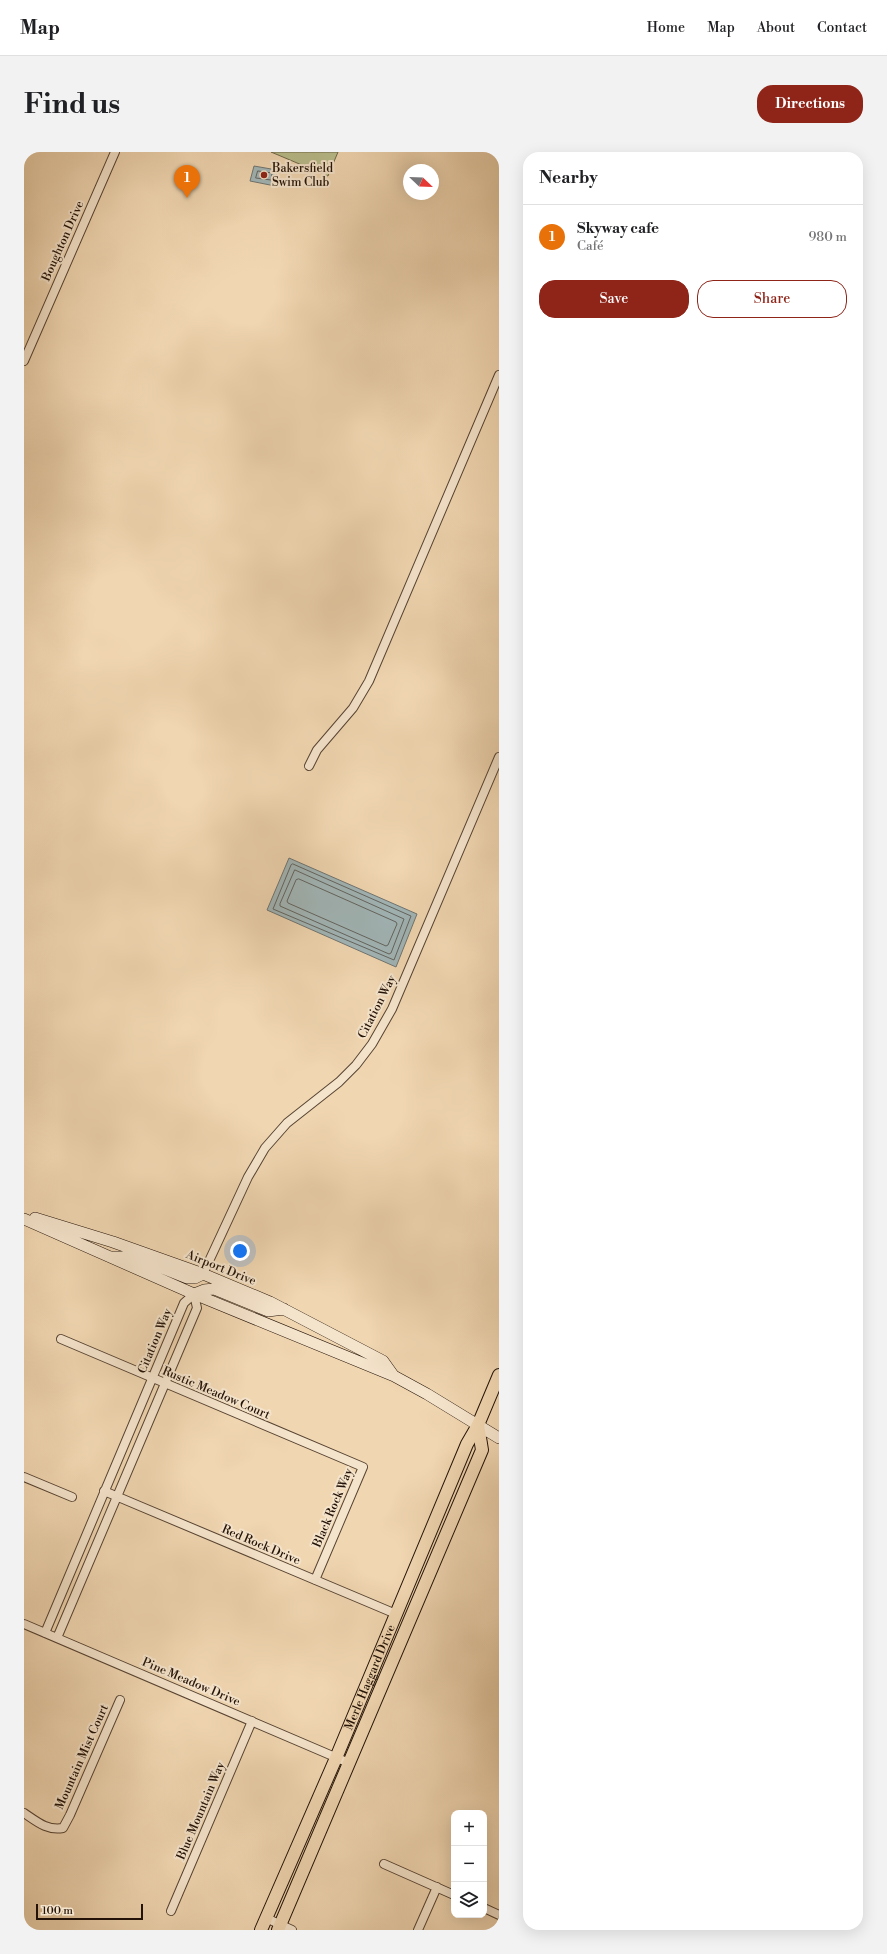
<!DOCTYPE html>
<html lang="en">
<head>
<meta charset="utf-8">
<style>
	:root { --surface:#fff; --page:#f2f2f2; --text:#202124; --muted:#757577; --line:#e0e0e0; --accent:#8f2418 }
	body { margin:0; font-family:"Libre Bodoni",serif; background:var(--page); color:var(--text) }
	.controls { position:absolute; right:12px; bottom:12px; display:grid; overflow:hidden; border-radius:8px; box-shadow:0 4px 16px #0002 }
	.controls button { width:36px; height:36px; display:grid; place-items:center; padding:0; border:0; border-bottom:1px solid var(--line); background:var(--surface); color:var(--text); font:20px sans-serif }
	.compass { position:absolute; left:379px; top:12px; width:36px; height:36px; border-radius:50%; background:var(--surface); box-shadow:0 4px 16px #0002; rotate:113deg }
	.scale { position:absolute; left:12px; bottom:10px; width:107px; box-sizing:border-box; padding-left:4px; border:2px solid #231207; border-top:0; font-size:11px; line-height:14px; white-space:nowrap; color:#231207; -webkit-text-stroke:3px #f5e4cc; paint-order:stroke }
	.you { position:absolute; left:216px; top:1099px; width:14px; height:14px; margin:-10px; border:3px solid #fff; border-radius:50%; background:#1a73e8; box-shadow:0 0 0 6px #1a73e833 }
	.badge { display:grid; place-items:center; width:26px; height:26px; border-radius:50%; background:var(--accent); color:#fff; font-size:13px; font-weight:700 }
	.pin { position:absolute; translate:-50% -33px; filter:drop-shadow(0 1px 2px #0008) }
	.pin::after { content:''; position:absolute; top:21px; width:14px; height:12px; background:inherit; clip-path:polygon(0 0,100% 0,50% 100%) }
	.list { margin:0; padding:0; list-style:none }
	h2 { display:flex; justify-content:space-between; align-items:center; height:52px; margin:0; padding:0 16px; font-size:17px }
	h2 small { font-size:13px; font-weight:400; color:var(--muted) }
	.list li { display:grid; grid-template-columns:26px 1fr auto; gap:12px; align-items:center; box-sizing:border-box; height:64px; padding:0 16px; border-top:1px solid var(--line) }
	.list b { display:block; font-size:15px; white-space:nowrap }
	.list p { margin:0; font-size:13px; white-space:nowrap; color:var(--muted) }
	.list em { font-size:13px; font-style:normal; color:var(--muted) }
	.actions { display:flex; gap:8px; padding:12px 16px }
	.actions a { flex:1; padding:9px 0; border:1px solid var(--accent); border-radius:16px; text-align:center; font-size:14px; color:var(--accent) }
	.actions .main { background:var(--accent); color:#fff }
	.icon { flex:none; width:22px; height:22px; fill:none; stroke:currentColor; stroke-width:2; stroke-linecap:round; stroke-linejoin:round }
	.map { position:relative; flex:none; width:475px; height:1778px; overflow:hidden; border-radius:16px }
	header { display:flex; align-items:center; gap:24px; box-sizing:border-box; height:56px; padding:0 20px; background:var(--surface); border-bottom:1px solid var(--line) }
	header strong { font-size:19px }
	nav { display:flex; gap:22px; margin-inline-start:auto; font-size:14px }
	.intro { display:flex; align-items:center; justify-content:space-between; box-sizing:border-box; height:96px; padding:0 24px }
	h1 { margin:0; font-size:28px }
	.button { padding:10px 18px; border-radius:16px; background:var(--accent); color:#fff; font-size:14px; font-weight:700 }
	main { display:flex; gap:24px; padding:0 24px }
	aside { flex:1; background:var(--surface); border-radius:16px; box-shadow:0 4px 16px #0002 }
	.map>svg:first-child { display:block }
</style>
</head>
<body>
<header>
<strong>Map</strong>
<nav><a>Home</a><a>Map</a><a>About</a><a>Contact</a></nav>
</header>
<div class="intro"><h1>Find us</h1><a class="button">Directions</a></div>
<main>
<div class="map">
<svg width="475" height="1778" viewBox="0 0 475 1778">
	<rect width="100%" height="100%" fill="#f0d6b1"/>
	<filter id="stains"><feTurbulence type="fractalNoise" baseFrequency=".005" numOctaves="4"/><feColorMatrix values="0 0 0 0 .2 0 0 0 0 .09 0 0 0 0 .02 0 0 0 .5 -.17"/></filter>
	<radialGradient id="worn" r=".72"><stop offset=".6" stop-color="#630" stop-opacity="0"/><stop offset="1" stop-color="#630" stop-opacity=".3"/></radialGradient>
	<!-- green -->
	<path fill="#b9be8c" stroke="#6e684a" d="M 247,0 L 314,0 L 304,24 Z"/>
	<!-- water -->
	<path fill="#a1b6b8" stroke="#6f7471" d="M 230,14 L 253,18 L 251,34 L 226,29 Z
		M 265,706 L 393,762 L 372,815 L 243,758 Z"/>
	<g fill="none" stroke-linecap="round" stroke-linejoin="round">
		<!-- shore -->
		<path stroke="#626460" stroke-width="1" d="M 234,19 L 248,21 L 247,28 L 232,26 Z
			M 269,712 L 387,764 L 370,808 L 249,757 L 267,713 Z
			M 271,718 L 380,767 L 367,801 L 365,802 L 256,754 L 256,752 Z
			M 275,727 L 372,770 L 373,772 L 364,793 L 362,794 L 264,751 L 263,749 L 272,728 Z"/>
		<defs>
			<path id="street" d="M 0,209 L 91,0
				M 285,614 L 293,598 L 329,556 L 345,529 L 475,223
				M 179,1122 L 224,1025 L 241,996 L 263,971 L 315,930 L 332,913 L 348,892 L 368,857 L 475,605
				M 37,1187 L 339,1315 L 291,1428
				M 0,1325 L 48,1345
				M 80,1339 L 372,1462
				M 0,1472 L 325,1611
				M 21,1481 L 160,1151 L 170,1142
				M 33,1486 L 173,1156 L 170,1142
				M 0,1661 C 12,1669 23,1679 39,1676 L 46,1663 L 96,1548
				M 360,1712 L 430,1743
				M 460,1756 L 475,1763
				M 147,1759 L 228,1569
				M 242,1766 L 268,1778
				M 394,1778 L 413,1735"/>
			<path id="secondary" d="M 11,1066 L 89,1090 L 179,1122 L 246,1150 L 359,1209 L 369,1223
				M 0,1067 L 170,1142 L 370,1224 L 403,1242 L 475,1286
				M 89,1105 L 111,1105 L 163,1126 L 171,1126 L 179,1122
				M 170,1142 L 180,1138 L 190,1137 L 244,1159 L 260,1157"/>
			<g id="primary">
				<path id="s1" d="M 237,1778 L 312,1606 L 443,1292 L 454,1273 L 475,1223"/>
				<path d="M 254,1778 L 458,1298 L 454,1273"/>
			</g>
		</defs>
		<!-- street casing -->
		<use href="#street" stroke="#564332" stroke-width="10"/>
		<!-- secondary casing -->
		<use href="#secondary" stroke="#231207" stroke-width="12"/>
		<!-- primary casing -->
		<use href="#primary" stroke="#231207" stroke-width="14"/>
		<!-- street -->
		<use href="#street" stroke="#f5e4cc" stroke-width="8"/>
		<!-- secondary -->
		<use href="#secondary" stroke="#f5e4cc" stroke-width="11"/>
		<!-- primary -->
		<use href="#primary" stroke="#f0d6b1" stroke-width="12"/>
	</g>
	<!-- markers -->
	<circle fill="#8f2418" stroke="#f5e4cc" stroke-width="1.5" cx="240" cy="23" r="4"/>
	<g text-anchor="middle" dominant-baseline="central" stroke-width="4" stroke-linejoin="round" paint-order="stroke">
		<!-- poi labels -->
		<g font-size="12" fill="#231207" stroke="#f5e4cc" text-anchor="start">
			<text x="248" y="16">Bakersfield<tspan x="248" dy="14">Swim Club</tspan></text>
		</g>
		<!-- street labels -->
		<g font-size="12" fill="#231207" stroke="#f5e4cc">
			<text transform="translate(39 89) rotate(-66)">Boughton Drive</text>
			<text transform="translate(353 855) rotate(-63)">Citation Way</text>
			<text transform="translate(197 1116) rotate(22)">Airport Drive</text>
			<text transform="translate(131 1189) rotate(-67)">Citation Way</text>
			<text transform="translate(192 1241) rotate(23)">Rustic Meadow Court</text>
			<text transform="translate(309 1356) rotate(-67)">Black Rock Way</text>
			<text transform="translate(237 1393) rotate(23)">Red Rock Drive</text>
			<text stroke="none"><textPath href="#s1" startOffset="275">Merle Haggard Drive</textPath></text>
			<text transform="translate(167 1530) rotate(23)">Pine Meadow Drive</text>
			<text transform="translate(58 1605) rotate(-66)">Mountain Mist Court</text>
			<text transform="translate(177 1659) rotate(-67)">Blue Mountain Way</text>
		</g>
	</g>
	<rect width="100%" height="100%" filter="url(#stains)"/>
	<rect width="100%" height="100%" fill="url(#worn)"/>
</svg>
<div class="controls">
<button>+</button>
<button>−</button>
<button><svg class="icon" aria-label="layers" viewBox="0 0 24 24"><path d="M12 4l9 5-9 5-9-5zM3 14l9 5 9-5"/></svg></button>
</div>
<svg class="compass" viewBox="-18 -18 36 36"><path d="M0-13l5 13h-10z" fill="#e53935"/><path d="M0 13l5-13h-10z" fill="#757577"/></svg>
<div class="scale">100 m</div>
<div class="you"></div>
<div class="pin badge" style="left:163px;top:46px;background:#e8710a">1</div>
</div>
<aside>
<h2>Nearby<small></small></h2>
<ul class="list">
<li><span class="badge" style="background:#e8710a">1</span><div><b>Skyway cafe</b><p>Café</p></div><em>980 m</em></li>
</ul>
<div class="actions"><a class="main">Save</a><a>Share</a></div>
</aside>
</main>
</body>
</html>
